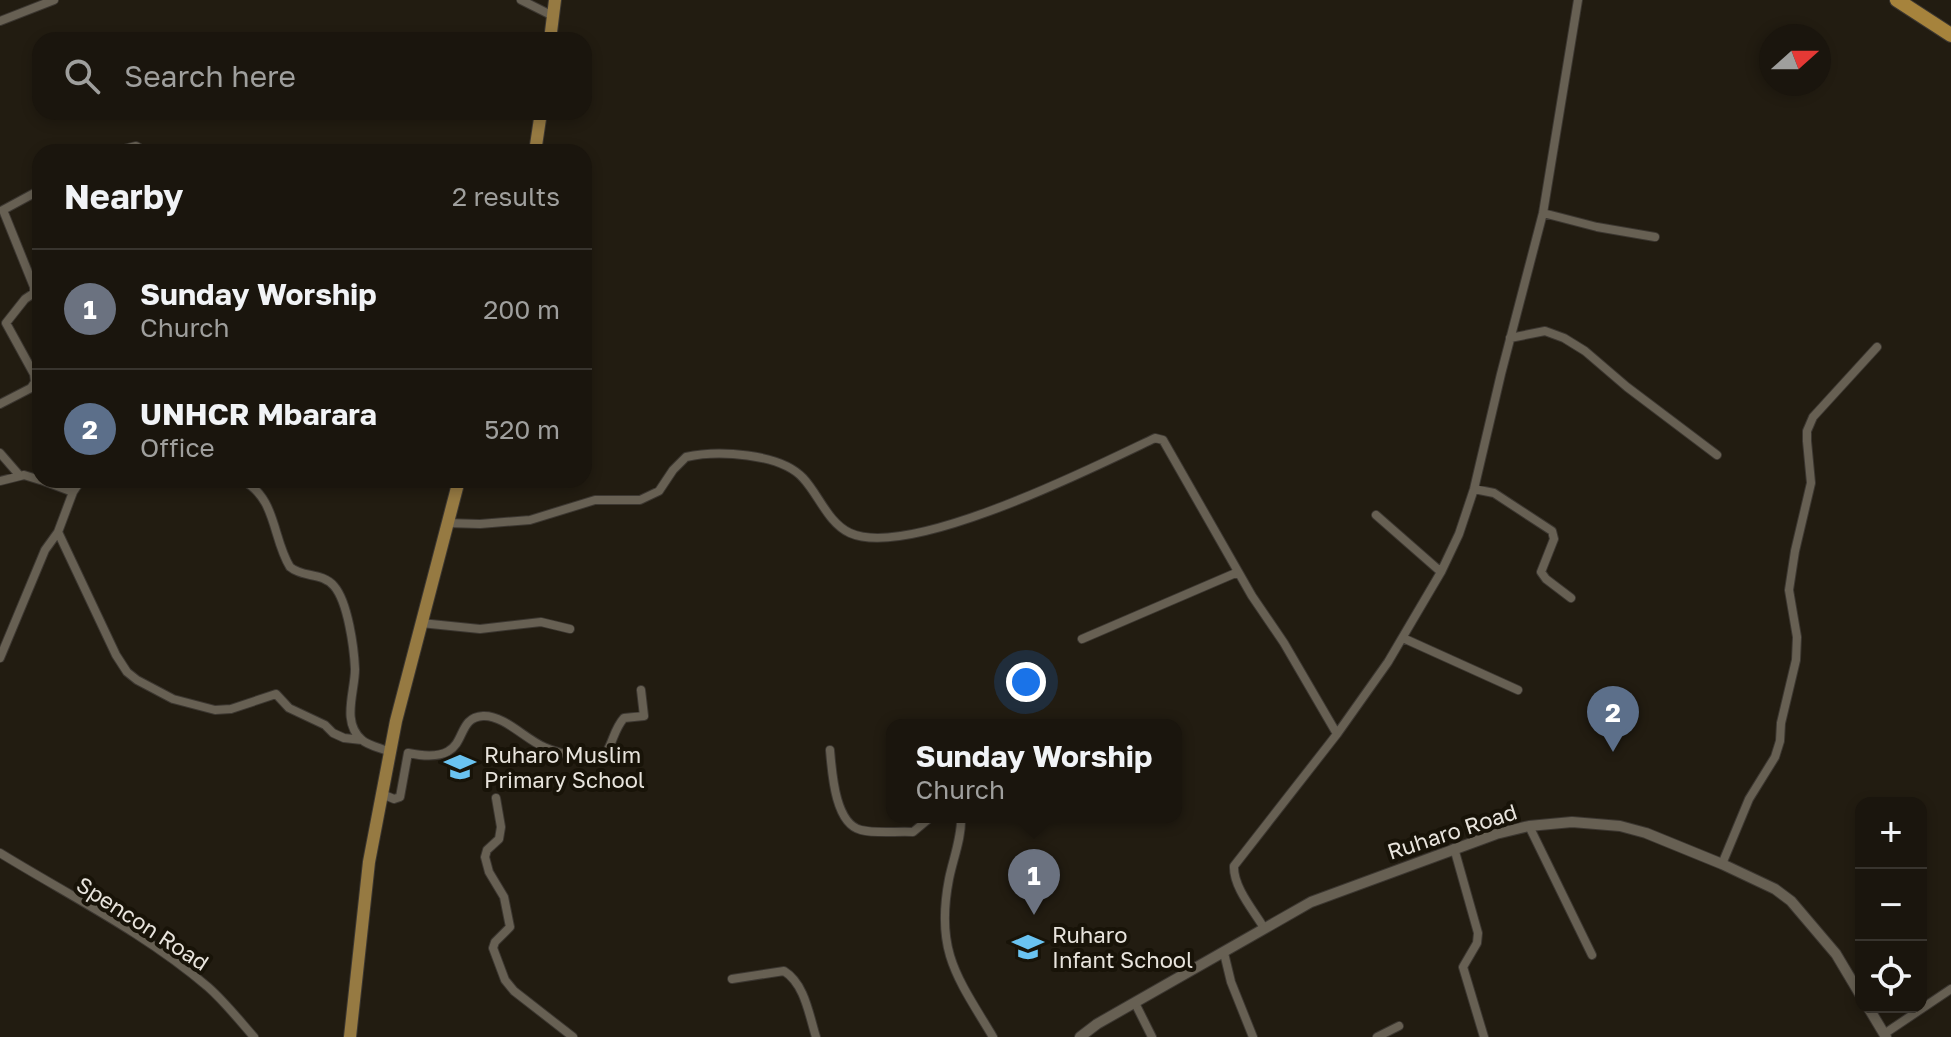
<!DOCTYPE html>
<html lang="en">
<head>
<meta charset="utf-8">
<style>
	:root { --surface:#1a150d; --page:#27221b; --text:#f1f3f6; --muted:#9f9f9d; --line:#38342e; --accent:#6ac3f1 }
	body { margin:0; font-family:"Golos Text",sans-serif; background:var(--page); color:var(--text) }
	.controls { position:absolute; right:24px; bottom:24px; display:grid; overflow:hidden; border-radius:16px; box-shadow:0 4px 12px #0003 }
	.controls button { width:72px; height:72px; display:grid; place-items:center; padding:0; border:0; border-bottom:2px solid var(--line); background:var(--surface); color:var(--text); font:40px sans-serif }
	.compass { position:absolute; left:1759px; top:24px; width:72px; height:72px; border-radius:50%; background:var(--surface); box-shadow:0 4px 12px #0003; rotate:69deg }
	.you { position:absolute; left:1026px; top:682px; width:28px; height:28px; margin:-20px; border:6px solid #fff; border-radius:50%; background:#1a73e8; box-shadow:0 0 0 12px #1a73e833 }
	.badge { display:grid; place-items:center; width:52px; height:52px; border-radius:50%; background:var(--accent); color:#fff; font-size:26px; font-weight:700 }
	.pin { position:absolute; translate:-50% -66px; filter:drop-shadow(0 2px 4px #0008) }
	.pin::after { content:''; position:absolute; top:42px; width:28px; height:24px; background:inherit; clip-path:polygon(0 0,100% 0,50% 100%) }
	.popup { position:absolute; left:886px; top:719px; width:296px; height:104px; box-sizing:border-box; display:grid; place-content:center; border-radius:16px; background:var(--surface); filter:drop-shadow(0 2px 6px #0005); font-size:26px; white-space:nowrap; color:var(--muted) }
	.popup b { font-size:30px; color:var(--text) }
	.popup::after { content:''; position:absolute; left:50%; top:100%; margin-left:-16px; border:16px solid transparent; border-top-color:var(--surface) }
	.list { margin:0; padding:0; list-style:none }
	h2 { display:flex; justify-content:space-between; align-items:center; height:104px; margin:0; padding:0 32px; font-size:34px }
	h2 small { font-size:26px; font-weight:400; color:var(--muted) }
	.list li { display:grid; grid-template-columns:52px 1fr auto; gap:24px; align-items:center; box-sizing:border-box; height:120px; padding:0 32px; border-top:2px solid var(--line) }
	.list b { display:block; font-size:30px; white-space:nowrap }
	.list p { margin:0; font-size:26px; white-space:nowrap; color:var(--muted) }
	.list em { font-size:26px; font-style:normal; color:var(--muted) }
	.icon { flex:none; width:44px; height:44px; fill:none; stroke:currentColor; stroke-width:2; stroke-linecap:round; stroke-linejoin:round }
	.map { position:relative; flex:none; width:1951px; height:1037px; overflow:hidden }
	.search { position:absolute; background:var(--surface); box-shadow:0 4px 12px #0003; left:32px; top:32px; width:560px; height:88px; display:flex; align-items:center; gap:20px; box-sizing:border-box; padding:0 28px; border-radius:24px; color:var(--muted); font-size:30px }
	.panel { position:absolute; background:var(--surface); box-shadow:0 4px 12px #0003; left:32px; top:144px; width:560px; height:344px; border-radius:24px }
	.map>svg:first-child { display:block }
</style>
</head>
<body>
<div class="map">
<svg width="1951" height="1037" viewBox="0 0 1951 1037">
	<rect width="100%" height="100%" fill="#221c11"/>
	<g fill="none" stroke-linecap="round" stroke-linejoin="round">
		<defs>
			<path id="minor" d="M 521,0 L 553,16
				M 0,21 L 54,0
				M 112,152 L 136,146 L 146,152
				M 1543,213 L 1597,227 L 1655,237
				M 1510,338 L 1545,331 L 1564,338 L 1585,351 L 1627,387 L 1717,455
				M 0,404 L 31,388 L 35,382 L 34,374 L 6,323 L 25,299 L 34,293 L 34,287 L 3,210 L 40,190
				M 0,453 L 20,476
				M 41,480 L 73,492
				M 81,480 L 73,492 L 58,532 L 116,655 L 127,672 L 137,680 L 173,699 L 215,710 L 231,709 L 276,694 L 289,708 L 325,725 L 333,733 L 344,738 L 362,740
				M 242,480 C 277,498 272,538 290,567 C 303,578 322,572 334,586 C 348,602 354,648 355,669 C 355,692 341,722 362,740 C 369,746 381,748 390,752
				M 0,481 L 24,475 L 40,480
				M 1474,489 L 1494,493 L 1552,531 L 1554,539 L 1541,572 L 1546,579 L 1571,598
				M 1376,515 L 1441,572
				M 447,523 L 480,524 L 530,520 L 595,500 L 640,500 L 659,491 L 673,470 L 686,457 C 717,450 780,453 803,478 C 819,495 828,523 850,533 C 910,560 1096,466 1155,438 L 1163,440 L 1252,596 L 1284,643 L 1337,734 L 1234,866 C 1233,887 1254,911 1264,928
				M 421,623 L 480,629 L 541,622 L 570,629
				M 1403,638 L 1518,690
				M 1082,639 L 1238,572
				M 0,658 L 45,550 L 58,532
				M 1026,725 L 1028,724
				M 1337,734 L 1388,662 L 1441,572 L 1459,534 L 1474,489 L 1501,374 L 1543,213 L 1578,0
				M 830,750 C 832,773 835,824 861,830 C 877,834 896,831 913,832 L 931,817
				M 382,794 L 394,799 L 400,797 L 408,753 C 476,767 449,718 483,716 C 504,715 525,739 544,747 C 561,755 581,757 599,761 C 613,749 612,731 624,718 L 644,716 L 641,690
				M 496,798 L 501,827 L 499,839 L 487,850 L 485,857 L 489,872 L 504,897 L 510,927 L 495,942 L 493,948 L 505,980 L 514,991 L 573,1037
				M 961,817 C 962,837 953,859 949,879 C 935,951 957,977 993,1037
				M 1529,826 L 1592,955
				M 1454,848 L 1478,933 L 1477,943 L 1463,967 L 1484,1037
				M 0,853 C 70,896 145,933 208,987 C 225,1002 239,1020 254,1037
				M 1722,864 L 1749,799 L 1775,757 L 1780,741 L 1781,723 L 1796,660 L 1797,637 L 1789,590 L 1795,551 L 1811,483 L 1807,441 L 1807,431 L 1813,417 L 1877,347
				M 1224,953 L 1231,982 L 1253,1037
				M 732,979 L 784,971 C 805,984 809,1015 816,1037
				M 1135,1003 L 1152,1037
				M 1884,1034 L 1951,989
				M 1377,1037 L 1399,1026"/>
			<path id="tertiary" d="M 1868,1007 L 1886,1037
				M 1080,1037 L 1097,1024 L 1311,902 L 1496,834 L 1529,826 L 1572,822 L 1620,826 L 1646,833 L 1722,864 L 1775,889 L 1791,901 L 1836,954 L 1861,996"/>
			<path id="primary" d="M 550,40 L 555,0
				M 535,152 L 541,112
				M 350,1037 L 369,862 L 396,721 L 459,480"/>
			<path id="trunk" d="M 1897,0 L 1951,35"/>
		</defs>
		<!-- minor casing -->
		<use href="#minor" stroke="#3c3731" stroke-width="10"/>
		<!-- tertiary casing -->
		<use href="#tertiary" stroke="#3c3731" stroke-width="12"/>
		<!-- primary casing -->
		<use href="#primary" stroke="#3c3731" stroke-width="14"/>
		<!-- trunk casing -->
		<use href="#trunk" stroke="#3c3731" stroke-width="16"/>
		<!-- minor -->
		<use href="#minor" stroke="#676053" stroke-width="8"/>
		<!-- tertiary -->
		<use href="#tertiary" stroke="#676053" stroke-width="10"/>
		<!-- primary -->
		<use href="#primary" stroke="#967a42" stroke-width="12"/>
		<!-- trunk -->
		<use href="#trunk" stroke="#a6833c" stroke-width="14"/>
	</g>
	<!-- icons -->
	<defs>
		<symbol id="school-bare" viewBox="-9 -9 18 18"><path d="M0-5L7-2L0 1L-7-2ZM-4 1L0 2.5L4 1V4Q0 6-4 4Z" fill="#6ac3f1" stroke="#181308" stroke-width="2.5" paint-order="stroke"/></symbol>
	</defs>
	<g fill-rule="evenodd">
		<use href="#school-bare" x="438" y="745" width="44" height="44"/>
		<use href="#school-bare" x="1006" y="925" width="44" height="44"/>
	</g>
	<g text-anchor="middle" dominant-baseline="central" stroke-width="8" stroke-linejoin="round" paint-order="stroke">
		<!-- poi labels -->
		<g font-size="22" fill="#e8e4dd" stroke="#181308" text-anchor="start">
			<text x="484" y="754">Ruharo Muslim<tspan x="484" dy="25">Primary School</tspan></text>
			<text x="1052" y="934">Ruharo<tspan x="1052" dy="25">Infant School</tspan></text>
		</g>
		<!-- street labels -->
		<g font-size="22" fill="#e8e4dd" stroke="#181308">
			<text transform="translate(1452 831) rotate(-18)">Ruharo Road</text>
			<text transform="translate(143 923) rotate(33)">Spencon Road</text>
		</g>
	</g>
</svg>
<div class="controls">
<button>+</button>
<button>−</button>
<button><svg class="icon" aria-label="locate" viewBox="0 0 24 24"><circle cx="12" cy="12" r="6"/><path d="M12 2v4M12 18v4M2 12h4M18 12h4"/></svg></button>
</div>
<svg class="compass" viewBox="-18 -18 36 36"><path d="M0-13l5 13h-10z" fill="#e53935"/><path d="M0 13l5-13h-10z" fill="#9f9f9d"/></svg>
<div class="you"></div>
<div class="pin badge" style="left:1034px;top:915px;background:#6b7280">1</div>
<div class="popup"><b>Sunday Worship</b>Church</div>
<div class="pin badge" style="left:1613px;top:752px;background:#5c6f8a">2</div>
<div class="search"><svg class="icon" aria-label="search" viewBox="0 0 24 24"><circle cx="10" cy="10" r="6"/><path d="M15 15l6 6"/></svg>Search here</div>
<section class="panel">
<h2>Nearby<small>2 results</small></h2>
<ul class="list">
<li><span class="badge" style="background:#6b7280">1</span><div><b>Sunday Worship</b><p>Church</p></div><em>200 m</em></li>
<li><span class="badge" style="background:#5c6f8a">2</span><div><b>UNHCR Mbarara</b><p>Office</p></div><em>520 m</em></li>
</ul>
</section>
</div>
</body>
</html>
